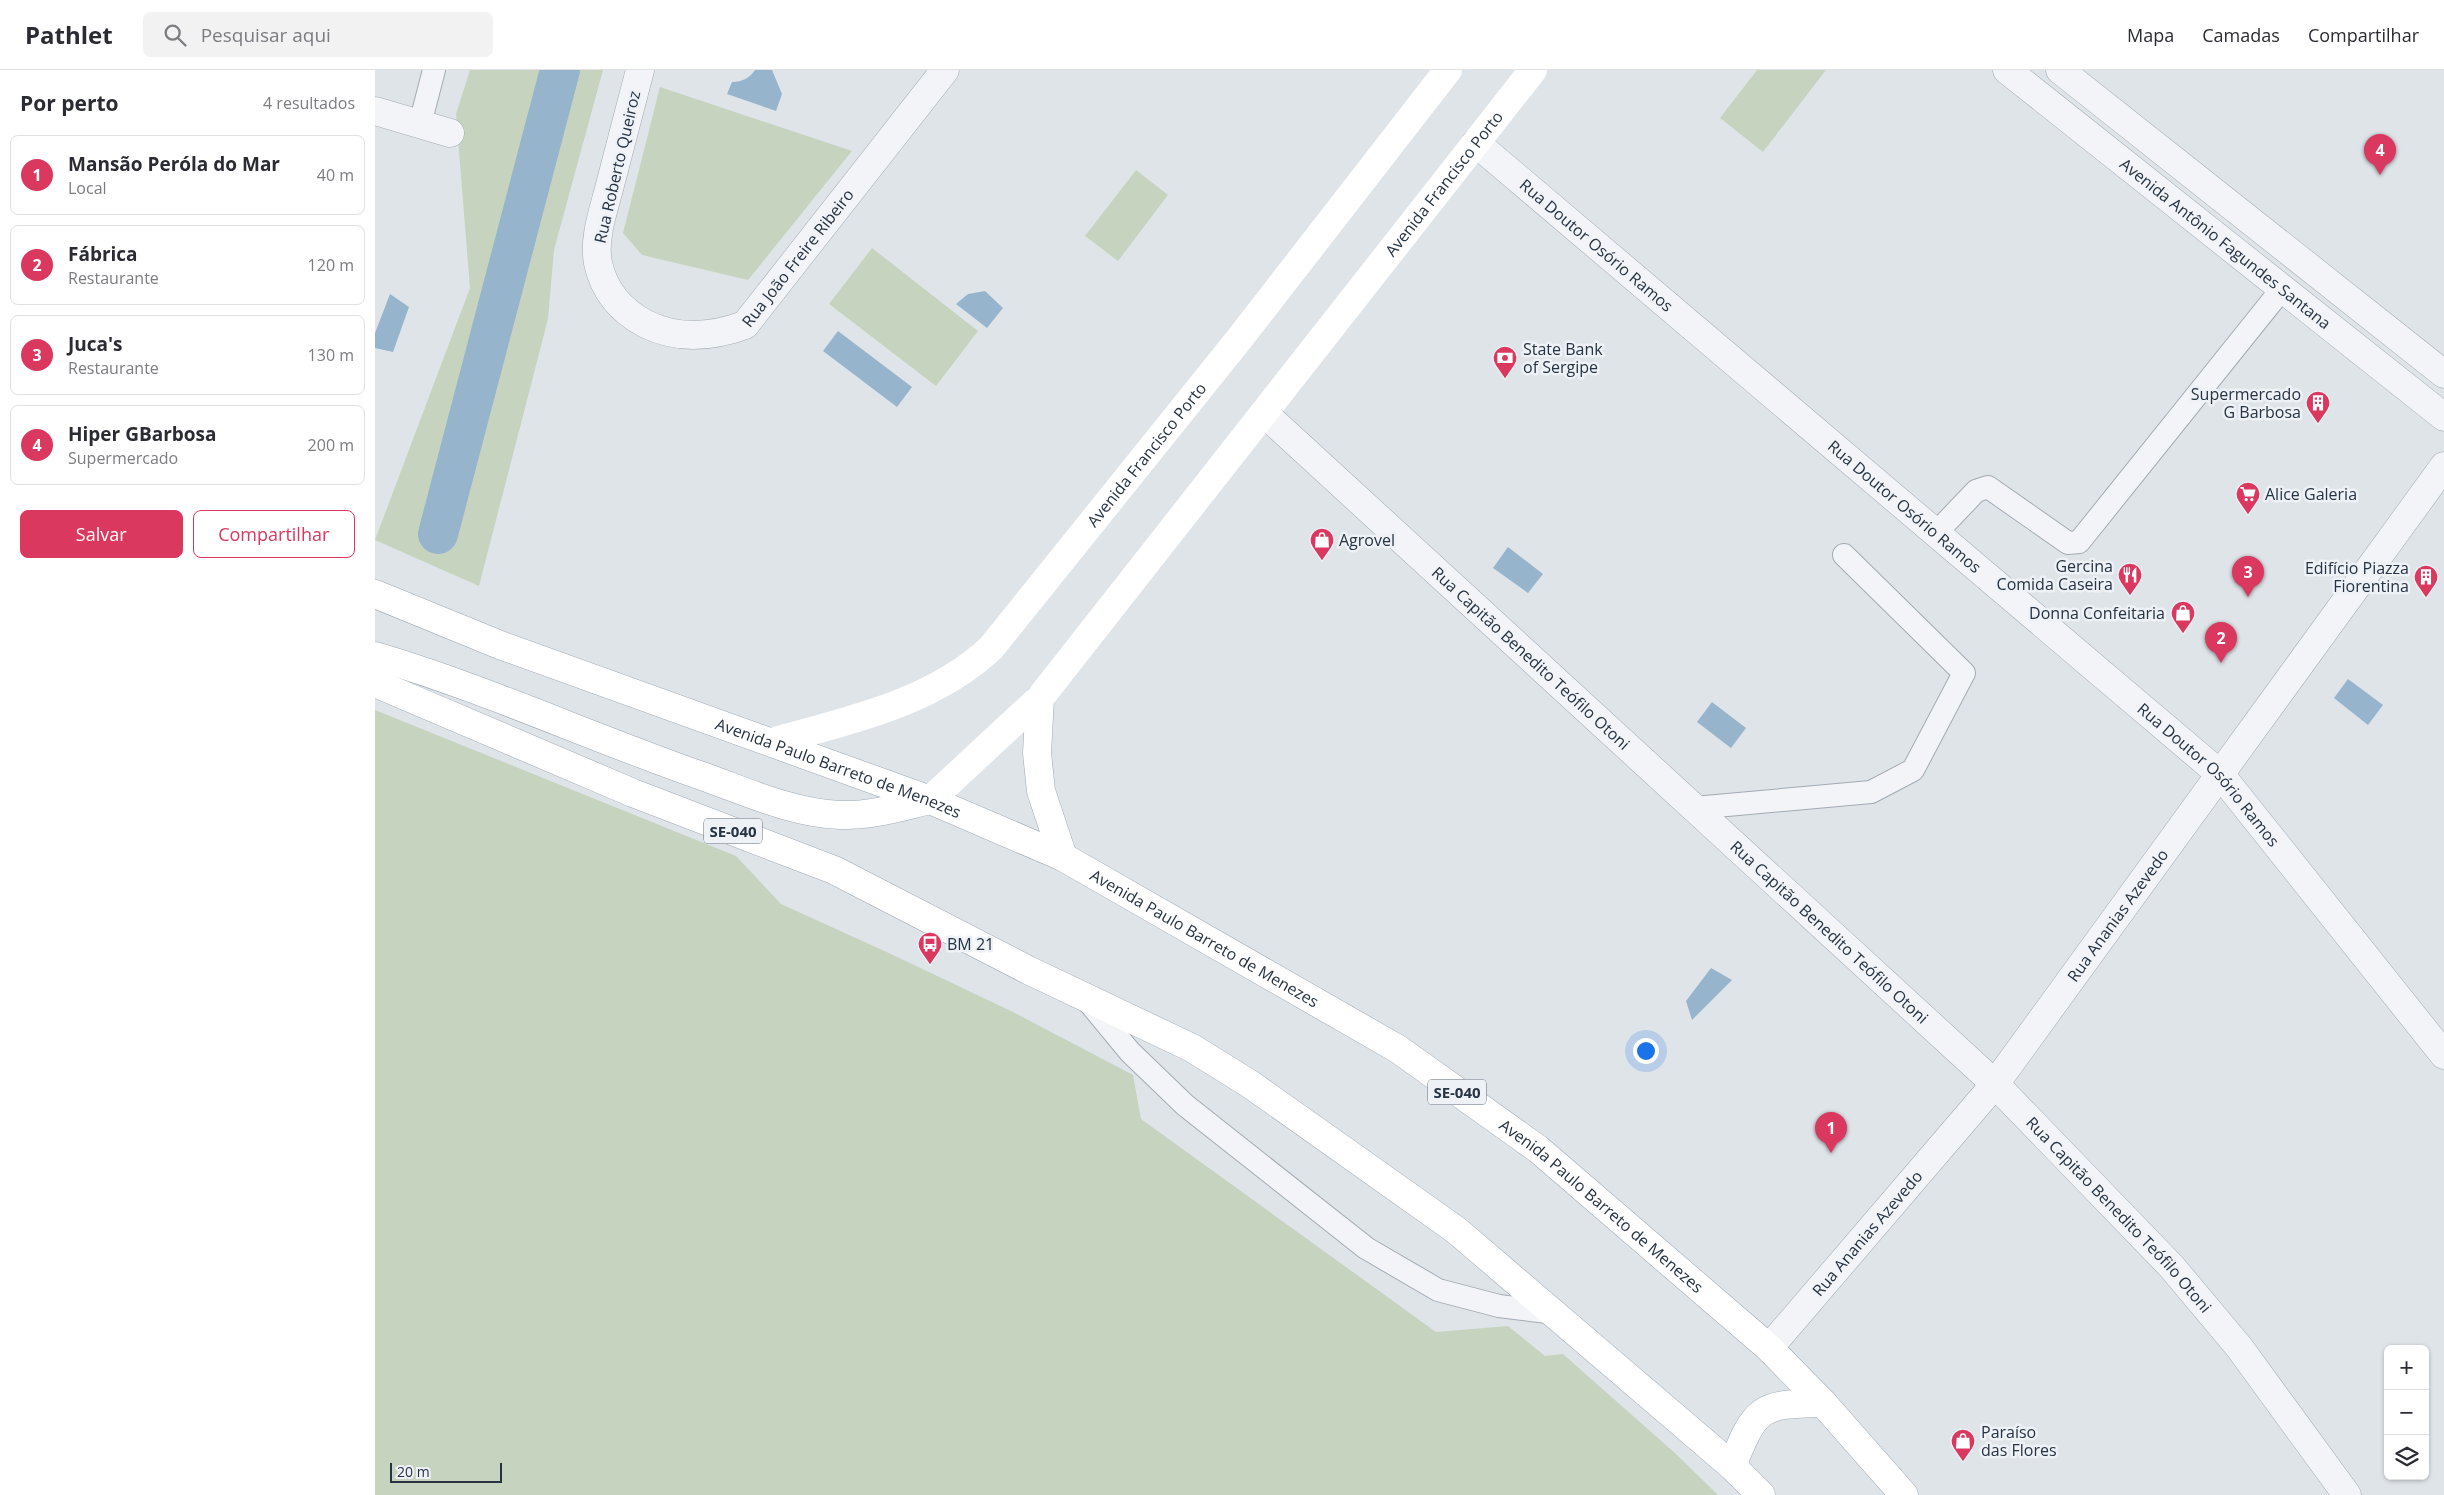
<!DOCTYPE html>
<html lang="pt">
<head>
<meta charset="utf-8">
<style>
	:root { --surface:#fff; --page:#f2f2f3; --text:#2b2b33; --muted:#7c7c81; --line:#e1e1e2; --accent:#da385e }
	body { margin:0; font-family:"Open Sans",sans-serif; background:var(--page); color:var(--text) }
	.controls { position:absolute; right:15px; bottom:15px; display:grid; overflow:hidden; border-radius:8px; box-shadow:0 1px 4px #0004 }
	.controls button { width:45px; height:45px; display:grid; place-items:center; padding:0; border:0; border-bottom:1px solid var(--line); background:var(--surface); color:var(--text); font:25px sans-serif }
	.scale { position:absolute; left:15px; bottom:12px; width:112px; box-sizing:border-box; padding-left:5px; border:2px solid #263342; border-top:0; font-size:14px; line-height:18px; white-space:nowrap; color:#263342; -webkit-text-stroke:4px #eef2f7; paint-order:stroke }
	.you { position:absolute; left:1270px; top:980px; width:18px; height:18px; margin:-12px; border:4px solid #fff; border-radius:50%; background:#1a73e8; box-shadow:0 0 0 8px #1a73e833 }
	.badge { display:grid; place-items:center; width:32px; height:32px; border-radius:50%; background:var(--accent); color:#fff; font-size:16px; font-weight:700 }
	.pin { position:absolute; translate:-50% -41px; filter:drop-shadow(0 1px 2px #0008) }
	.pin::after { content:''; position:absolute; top:26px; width:18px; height:15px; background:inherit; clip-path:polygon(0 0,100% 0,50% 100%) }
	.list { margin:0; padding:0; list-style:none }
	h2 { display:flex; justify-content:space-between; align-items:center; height:65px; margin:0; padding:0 20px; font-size:21px }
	h2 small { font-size:16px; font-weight:400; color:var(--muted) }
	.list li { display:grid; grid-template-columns:32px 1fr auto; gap:15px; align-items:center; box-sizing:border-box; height:80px; margin:0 10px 10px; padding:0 10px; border:1px solid var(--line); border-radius:8px }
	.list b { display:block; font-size:19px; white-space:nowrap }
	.list p { margin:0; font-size:16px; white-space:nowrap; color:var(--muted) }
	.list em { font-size:16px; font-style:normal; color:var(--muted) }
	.actions { display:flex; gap:10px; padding:15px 20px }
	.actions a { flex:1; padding:11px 0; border:1px solid var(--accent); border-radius:8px; text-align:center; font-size:18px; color:var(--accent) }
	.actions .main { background:var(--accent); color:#fff }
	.icon { flex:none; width:28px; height:28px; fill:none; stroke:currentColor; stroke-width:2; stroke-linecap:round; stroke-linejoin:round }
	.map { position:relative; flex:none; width:2069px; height:1425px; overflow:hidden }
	header { display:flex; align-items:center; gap:30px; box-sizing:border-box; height:70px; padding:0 25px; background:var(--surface); border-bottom:1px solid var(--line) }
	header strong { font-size:24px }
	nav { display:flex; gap:28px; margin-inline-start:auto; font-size:18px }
	.search { width:350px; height:45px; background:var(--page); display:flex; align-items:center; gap:12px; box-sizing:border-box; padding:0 18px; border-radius:8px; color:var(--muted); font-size:19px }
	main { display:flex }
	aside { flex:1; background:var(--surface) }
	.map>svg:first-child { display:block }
</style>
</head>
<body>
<header>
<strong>Pathlet</strong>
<div class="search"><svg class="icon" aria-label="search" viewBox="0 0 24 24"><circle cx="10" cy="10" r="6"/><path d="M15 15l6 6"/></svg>Pesquisar aqui</div>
<nav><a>Mapa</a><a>Camadas</a><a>Compartilhar</a></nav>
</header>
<main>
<aside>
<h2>Por perto<small>4 resultados</small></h2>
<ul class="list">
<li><span class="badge">1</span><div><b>Mansão Peróla do Mar</b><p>Local</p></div><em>40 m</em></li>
<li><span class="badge">2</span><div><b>Fábrica</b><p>Restaurante</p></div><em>120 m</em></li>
<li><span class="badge">3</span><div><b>Juca's</b><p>Restaurante</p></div><em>130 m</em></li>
<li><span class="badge">4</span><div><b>Hiper GBarbosa</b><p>Supermercado</p></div><em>200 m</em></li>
</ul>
<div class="actions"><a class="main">Salvar</a><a>Compartilhar</a></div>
</aside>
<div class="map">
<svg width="2069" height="1425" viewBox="0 0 2069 1425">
	<rect width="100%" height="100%" fill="#dfe4e9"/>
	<!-- green -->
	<path fill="#c6d4bf" d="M 95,0 L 228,0 L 179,180 L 173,249 L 104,516 L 0,470 L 95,218 L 81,44 Z
		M 1382,0 L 1451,0 L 1388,82 L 1345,48 Z
		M 285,17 L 477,81 L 373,210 L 267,185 L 248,163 Z
		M 761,100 L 793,125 L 743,191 L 710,166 Z
		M 497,178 L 603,261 L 561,316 L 454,234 Z
		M 0,640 L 361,786 L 406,834 L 516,884 L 638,942 L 758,1005 L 766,1049 L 1061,1262 L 1133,1256 L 1170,1286 L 1188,1284 L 1301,1384 L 1343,1425 L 0,1425 Z"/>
	<!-- water -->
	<path fill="#96b5cd" d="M 380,0 L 397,0 L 407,24 L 401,41 L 352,24 L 357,12 C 367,12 375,8 380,0 Z
		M 610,221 L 628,238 L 612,258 L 581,234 L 593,224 Z
		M 15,224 L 34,237 L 18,282 L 0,278 L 0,263 Z
		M 463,261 L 537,317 L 522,337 L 448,281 Z
		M 1133,477 L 1168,504 L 1153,523 L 1118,498 Z
		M 1973,609 L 2008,635 L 1993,655 L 1959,628 Z
		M 1337,632 L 1371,658 L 1356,678 L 1322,652 Z
		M 1336,898 L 1357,910 L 1317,950 L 1311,931 Z"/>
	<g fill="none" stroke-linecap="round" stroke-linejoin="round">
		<!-- canal -->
		<path stroke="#96b5cd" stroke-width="40" d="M 63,464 L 185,0"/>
		<defs>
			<path id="service" d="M 45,54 L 59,0
				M 1561,463 L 1601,421 L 1613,417 L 1693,473 L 1704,472 L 1907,219
				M 1319,738 L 1496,722 L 1538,700 L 1589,603 L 1469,485
				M 712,930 L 755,982 L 810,1035 L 991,1178 L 1063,1220 L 1124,1236 L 1180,1243"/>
			<g id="minor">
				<path id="s1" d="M 265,0 C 255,38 245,76 235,115 C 229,139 218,168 223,193 C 229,221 246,241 271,254 C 303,270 337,267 370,255 L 570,0"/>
				<path d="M 0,41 L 75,63"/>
				<path id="s2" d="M 1101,73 L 1845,704 L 2069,985"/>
				<path id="s3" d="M 890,344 L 1620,1014 L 1796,1196 L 1864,1277 L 1972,1425"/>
				<path id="s4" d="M 1394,1278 L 1620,1014 L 2069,396"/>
			</g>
			<g id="tertiary">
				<path id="s5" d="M 1632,0 L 2069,347"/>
				<path d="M 1685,0 L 2069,304"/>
			</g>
			<g id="primary">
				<path id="s8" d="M 0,524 L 125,575 L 555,730 L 688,787 L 1023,979 L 1163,1079 L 1394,1278 L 1448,1333 L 1529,1425"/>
				<path d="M 0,586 C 111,619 218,668 327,706 C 372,722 417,743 465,745 C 496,746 525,737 555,730"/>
				<path d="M 0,613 L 258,723 L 459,800 L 653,900 L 817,978 L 875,1014 L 1081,1160 L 1357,1396 L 1386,1425"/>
				<path d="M 665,628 L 662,683 L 666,721 L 688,787"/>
				<path d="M 1357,1396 C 1381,1337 1384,1334 1448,1333"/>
			</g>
		</defs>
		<!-- service casing -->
		<use href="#service" stroke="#a4abb4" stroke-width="24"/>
		<!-- minor casing -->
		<use href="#minor" stroke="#a4abb4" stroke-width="29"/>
		<!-- tertiary casing -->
		<use href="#tertiary" stroke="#a4abb4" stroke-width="29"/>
		<!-- primary casing -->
		<use href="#primary" stroke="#9da9b6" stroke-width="29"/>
		<!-- service -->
		<use href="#service" stroke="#f2f4f7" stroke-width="22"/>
		<!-- minor -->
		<use href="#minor" stroke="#f2f4f7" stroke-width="28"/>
		<!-- tertiary -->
		<use href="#tertiary" stroke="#f2f4f7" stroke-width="28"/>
		<!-- secondary -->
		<g stroke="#fff" stroke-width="28">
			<path id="s6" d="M 397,672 C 474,650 556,634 616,578 L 865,268 L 1073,0"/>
			<path id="s7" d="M 555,730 L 665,628 L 1158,0"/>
		</g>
		<!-- primary -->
		<use href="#primary" stroke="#fff" stroke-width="28"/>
	</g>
	<!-- icons -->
	<defs>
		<symbol id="bank-pin" viewBox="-11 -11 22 30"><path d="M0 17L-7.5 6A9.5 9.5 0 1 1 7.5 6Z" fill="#da385e" stroke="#eef2f7"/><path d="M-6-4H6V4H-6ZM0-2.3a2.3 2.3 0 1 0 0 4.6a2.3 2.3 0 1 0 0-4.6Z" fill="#fff"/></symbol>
		<symbol id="building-pin" viewBox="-11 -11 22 30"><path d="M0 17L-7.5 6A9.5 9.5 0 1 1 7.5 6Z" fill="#da385e" stroke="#eef2f7"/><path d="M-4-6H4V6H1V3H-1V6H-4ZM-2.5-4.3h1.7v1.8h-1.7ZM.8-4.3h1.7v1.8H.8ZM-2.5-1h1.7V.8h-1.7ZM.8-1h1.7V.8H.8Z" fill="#fff"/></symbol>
		<symbol id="supermarket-pin" viewBox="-11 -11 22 30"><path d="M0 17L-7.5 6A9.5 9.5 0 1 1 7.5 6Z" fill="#da385e" stroke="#eef2f7"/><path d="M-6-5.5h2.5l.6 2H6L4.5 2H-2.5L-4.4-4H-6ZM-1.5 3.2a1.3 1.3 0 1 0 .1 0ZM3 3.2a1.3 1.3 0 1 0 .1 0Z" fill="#fff"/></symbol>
		<symbol id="shop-pin" viewBox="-11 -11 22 30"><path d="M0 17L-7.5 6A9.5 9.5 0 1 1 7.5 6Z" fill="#da385e" stroke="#eef2f7"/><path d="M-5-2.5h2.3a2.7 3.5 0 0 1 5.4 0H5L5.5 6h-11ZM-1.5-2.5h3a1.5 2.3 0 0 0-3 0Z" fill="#fff"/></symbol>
		<symbol id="restaurant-pin" viewBox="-11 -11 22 30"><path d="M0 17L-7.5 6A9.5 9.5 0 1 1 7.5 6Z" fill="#da385e" stroke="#eef2f7"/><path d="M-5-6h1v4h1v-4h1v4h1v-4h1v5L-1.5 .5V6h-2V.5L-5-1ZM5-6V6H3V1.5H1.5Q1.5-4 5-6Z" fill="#fff"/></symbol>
		<symbol id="bus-pin" viewBox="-11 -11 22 30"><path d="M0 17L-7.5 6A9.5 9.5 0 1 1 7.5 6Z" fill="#da385e" stroke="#eef2f7"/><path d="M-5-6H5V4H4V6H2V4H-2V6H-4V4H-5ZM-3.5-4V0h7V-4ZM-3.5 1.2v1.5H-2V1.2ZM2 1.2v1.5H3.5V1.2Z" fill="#fff"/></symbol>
	</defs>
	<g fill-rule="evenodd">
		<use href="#bank-pin" x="1116" y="274" width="28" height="38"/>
		<use href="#building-pin" x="1929" y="319" width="28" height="38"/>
		<use href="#supermarket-pin" x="1859" y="410" width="28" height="38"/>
		<use href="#shop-pin" x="933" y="456" width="28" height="38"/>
		<use href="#restaurant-pin" x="1741" y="491" width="28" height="38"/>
		<use href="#building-pin" x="2037" y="493" width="28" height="38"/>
		<use href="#shop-pin" x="1794" y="529" width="28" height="38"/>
		<use href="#bus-pin" x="541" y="860" width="28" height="38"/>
		<use href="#shop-pin" x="1574" y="1357" width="28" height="38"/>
	</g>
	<g text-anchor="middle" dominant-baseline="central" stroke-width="5" stroke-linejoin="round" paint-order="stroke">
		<!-- shield labels -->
		<g fill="#eef2f7" stroke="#626c78" stroke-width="1">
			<rect x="329" y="748.5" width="58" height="25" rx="4"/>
			<rect x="1053" y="1009.5" width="58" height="25" rx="4"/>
		</g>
		<g font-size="15" font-weight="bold" fill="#263342">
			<text x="358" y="761">SE-040</text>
			<text x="1082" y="1022">SE-040</text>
		</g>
		<!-- street labels -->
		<g font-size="16" fill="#263342" stroke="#eef2f7">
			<text transform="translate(242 97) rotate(-77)">Rua Roberto Queiroz</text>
			<text stroke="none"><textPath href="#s7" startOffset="804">Avenida Francisco Porto</textPath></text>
			<text stroke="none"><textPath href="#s5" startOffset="279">Avenida Antônio Fagundes Santana</textPath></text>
			<text stroke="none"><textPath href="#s2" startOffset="158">Rua Doutor Osório Ramos</textPath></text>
			<text stroke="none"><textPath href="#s1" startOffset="466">Rua João Freire Ribeiro</textPath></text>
			<text stroke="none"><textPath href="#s6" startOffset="489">Avenida Francisco Porto</textPath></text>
			<text stroke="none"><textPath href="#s2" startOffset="562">Rua Doutor Osório Ramos</textPath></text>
			<text stroke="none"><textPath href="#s3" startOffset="361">Rua Capitão Benedito Teófilo Otoni</textPath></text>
			<text stroke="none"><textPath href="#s8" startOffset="495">Avenida Paulo Barreto de Menezes</textPath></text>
			<text stroke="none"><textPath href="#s2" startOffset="968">Rua Doutor Osório Ramos</textPath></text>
			<text stroke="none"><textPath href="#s4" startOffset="556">Rua Ananias Azevedo</textPath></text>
			<text stroke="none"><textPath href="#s3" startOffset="766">Rua Capitão Benedito Teófilo Otoni</textPath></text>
			<text stroke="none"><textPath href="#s8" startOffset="900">Avenida Paulo Barreto de Menezes</textPath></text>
			<text stroke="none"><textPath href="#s8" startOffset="1380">Avenida Paulo Barreto de Menezes</textPath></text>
			<text stroke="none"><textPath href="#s3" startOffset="1171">Rua Capitão Benedito Teófilo Otoni</textPath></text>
			<text stroke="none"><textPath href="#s4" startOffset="151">Rua Ananias Azevedo</textPath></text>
		</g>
		<!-- poi labels -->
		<g font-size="16" fill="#263342" stroke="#eef2f7" text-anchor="start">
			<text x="1148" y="279">State Bank<tspan x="1148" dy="18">of Sergipe</tspan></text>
			<text x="1926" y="324" text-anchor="end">Supermercado<tspan x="1926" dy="18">G Barbosa</tspan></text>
			<text x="1890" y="424">Alice Galeria</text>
			<text x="964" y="470">Agrovel</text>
			<text x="1738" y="496" text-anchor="end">Gercina<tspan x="1738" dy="18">Comida Caseira</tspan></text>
			<text x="2034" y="498" text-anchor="end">Edifício Piazza<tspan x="2034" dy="18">Fiorentina</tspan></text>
			<text x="1790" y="543" text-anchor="end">Donna Confeitaria</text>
			<text x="572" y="874">BM 21</text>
			<text x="1606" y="1362">Paraíso<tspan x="1606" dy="18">das Flores</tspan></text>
		</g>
	</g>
</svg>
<div class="controls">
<button>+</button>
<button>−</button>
<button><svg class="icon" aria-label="layers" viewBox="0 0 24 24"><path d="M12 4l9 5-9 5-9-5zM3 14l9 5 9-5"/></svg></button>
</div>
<div class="scale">20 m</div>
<div class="you"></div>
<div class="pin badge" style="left:1456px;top:1083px">1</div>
<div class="pin badge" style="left:1846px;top:593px">2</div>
<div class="pin badge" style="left:1873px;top:527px">3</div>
<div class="pin badge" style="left:2005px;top:105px">4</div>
</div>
</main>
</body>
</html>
